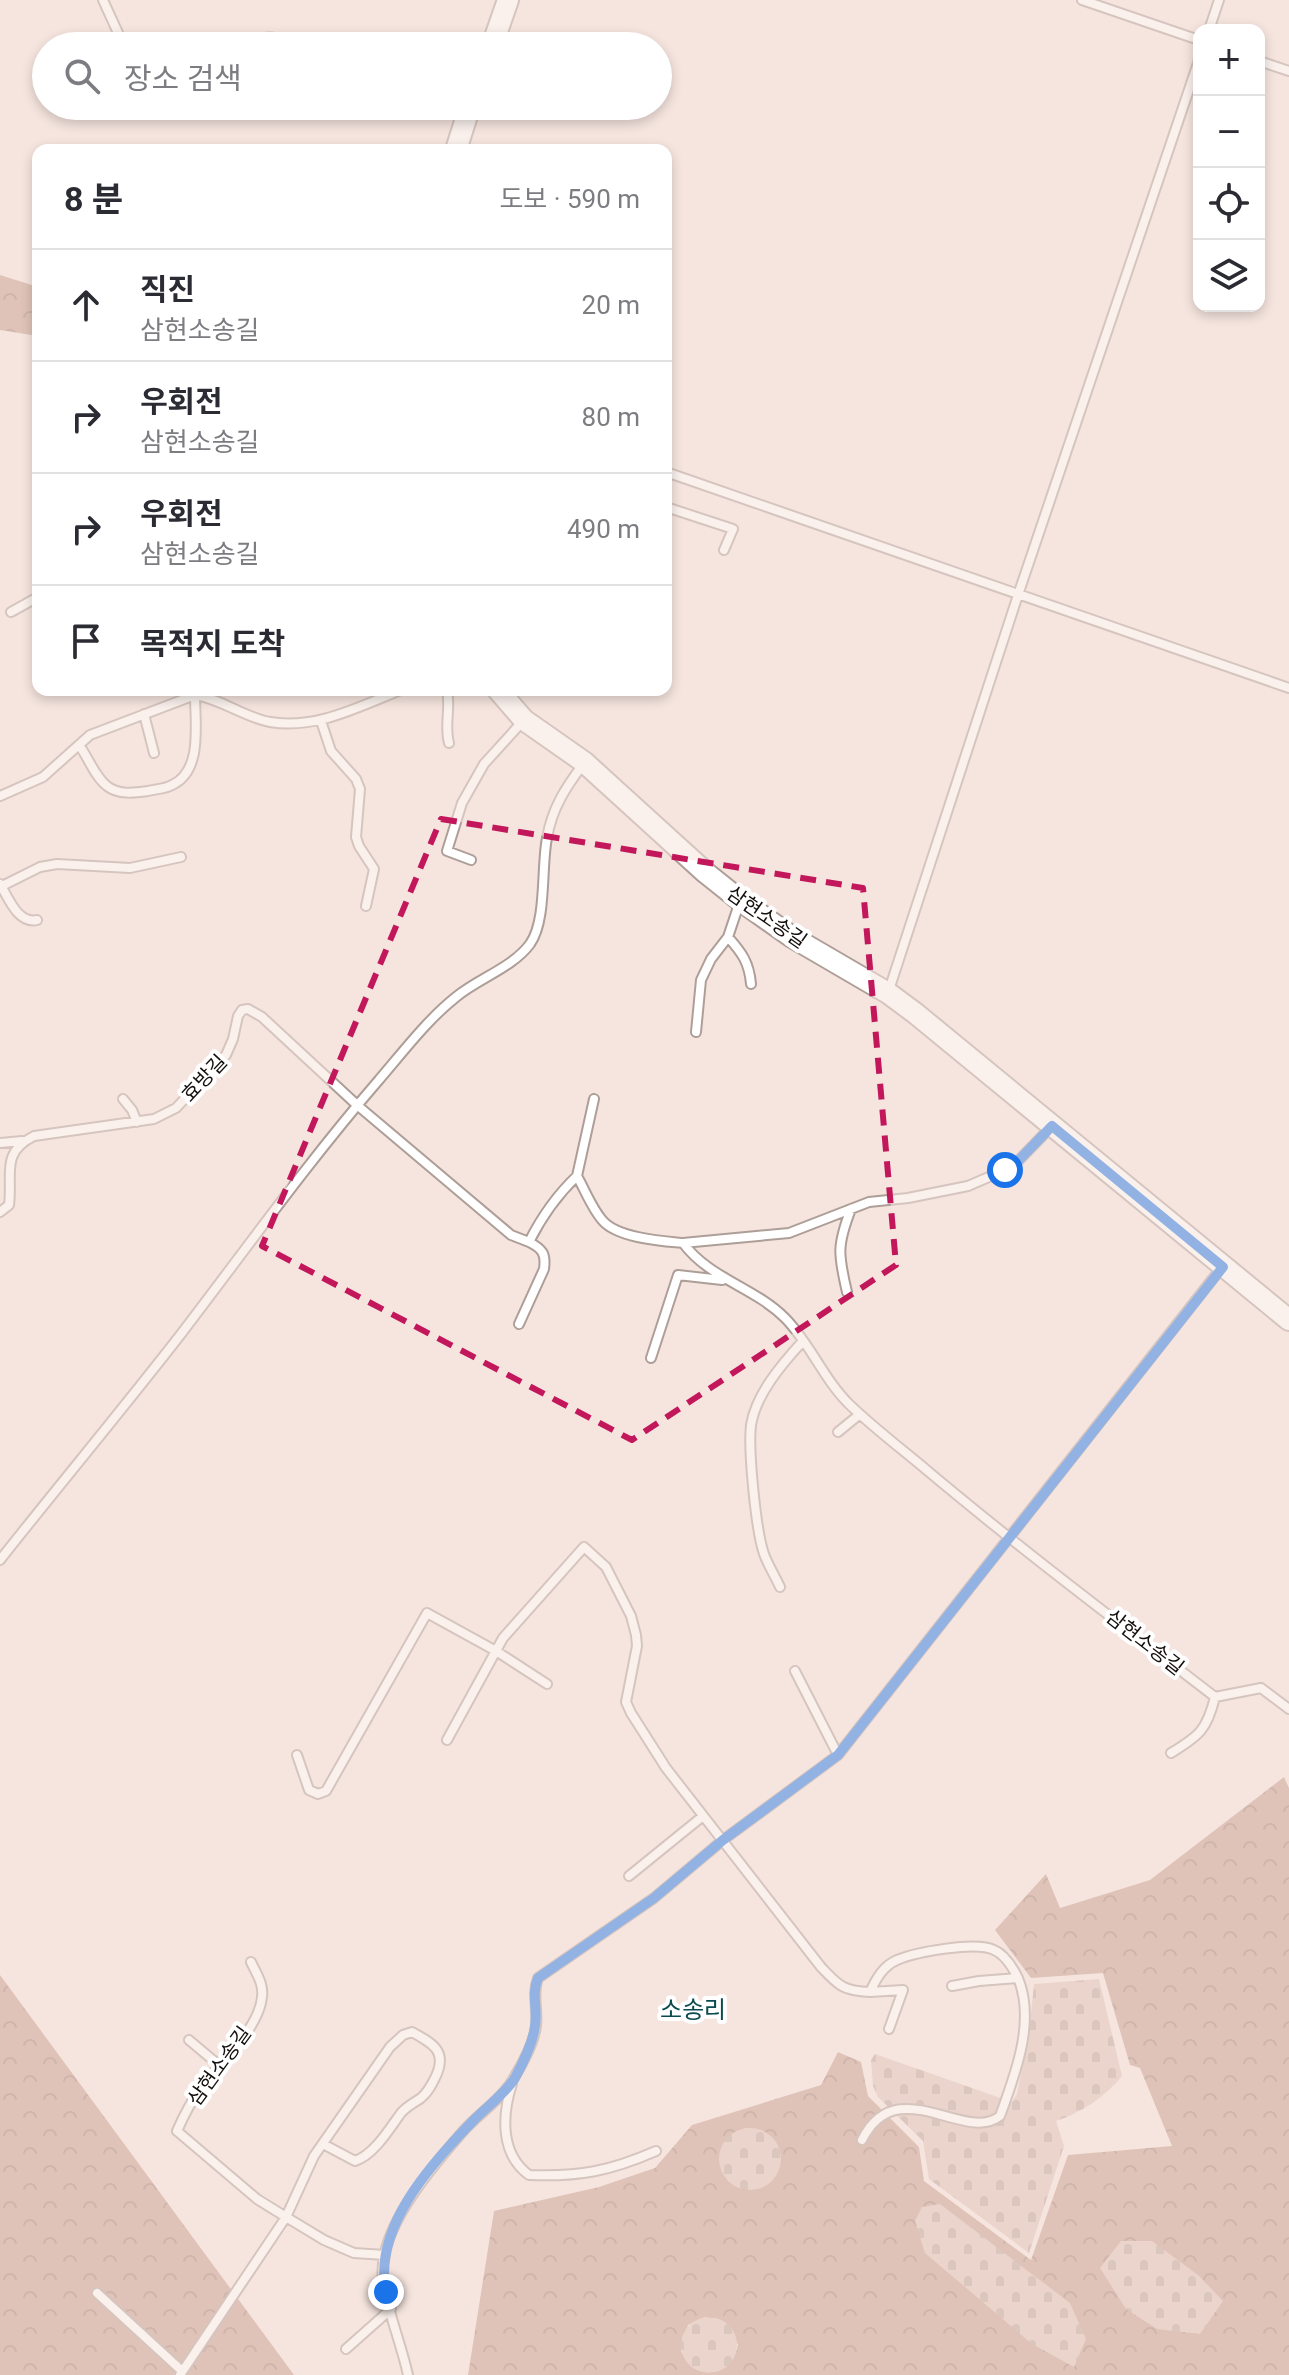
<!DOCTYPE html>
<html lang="ko">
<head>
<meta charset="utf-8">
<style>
	:root { --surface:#fff; --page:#f2f2f3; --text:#2b2b33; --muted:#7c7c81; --line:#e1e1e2 }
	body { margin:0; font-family:Roboto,"Noto Sans KR",sans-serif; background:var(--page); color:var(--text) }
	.controls { position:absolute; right:24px; top:24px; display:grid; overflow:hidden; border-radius:16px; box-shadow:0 4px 12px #0003 }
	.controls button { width:72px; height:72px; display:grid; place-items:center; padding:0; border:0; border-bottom:2px solid var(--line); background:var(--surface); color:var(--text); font:40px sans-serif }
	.stop { position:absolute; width:24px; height:24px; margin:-18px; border:6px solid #1a73e8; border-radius:50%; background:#fff }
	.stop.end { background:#1a73e8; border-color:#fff; box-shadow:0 2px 8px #0008 }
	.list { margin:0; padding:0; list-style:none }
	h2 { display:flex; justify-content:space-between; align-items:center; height:104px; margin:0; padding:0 32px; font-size:34px }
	h2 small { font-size:26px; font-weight:400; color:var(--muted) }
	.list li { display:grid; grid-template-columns:52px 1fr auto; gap:24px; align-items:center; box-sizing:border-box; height:112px; padding:0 32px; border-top:2px solid var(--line) }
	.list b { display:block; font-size:30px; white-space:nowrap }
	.list p { margin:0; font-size:26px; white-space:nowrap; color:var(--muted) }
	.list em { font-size:26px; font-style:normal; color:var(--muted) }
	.icon { flex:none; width:44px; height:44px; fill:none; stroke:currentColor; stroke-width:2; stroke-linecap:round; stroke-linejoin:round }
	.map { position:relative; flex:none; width:1289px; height:2375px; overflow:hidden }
	.search { position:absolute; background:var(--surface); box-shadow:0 4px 12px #0003; left:32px; top:32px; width:640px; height:88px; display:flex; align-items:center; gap:20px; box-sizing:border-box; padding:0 28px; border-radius:44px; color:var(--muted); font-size:30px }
	.panel { position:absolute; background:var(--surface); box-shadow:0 4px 12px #0003; left:32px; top:144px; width:640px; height:552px; border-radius:16px }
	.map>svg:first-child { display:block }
</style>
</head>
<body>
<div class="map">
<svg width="1289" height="2375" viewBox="0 0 1289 2375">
	<defs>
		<pattern id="forest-crowns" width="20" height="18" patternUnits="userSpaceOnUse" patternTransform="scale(2)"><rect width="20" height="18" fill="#c59989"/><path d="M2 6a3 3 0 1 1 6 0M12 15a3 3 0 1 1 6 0" fill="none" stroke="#9f7b6e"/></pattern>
		<pattern id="cemetery-stones" width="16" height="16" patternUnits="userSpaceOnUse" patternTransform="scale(2)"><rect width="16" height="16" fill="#ddbfb3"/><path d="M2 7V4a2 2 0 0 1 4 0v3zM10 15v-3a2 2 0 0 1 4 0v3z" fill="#bda399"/></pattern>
	</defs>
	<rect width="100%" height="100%" fill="#f6e5df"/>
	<!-- forest -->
	<path fill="url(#forest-crowns)" fill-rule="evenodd" d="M 0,275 L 38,287 L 38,336 L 0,330 Z
		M 1284,1777 L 1289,1788 L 1289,2375 L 468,2375 L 494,2211 L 599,2187 L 655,2168 L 692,2125 L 821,2085 L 838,2052 L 861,2062 L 868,2096 L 919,2147 L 924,2181 L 1031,2260 L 1068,2155 L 1172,2146 L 1140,2068 L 1130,2065 L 1103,1973 L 1031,1978 L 995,1930 L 1046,1874 L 1060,1908 L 1150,1880 ZM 748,2128 L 722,2172 C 716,2151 727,2133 748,2128 ZM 705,2317 L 738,2344 C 734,2375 693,2375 681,2351 L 688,2325 Z
		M 0,1975 L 294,2375 L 0,2375 Z"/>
	<!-- cemetery -->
	<path fill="url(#cemetery-stones)" d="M 1099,1979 L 1122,2076 C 1105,2097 1081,2113 1056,2121 L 1064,2146 L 1029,2253 L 929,2179 L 923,2141 L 878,2097 L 873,2086 L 871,2060 L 875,2054 L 1012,2102 L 1017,2094 L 1029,2034 L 1034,1984 Z
		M719 2159a31 31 0 1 1 62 0a31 31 0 1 1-62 0Z
		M 940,2204 L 1070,2303 L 1086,2339 L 1074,2367 L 1032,2344 L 925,2253 L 915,2221 L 922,2207 Z
		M 1121,2241 L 1152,2241 L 1198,2275 L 1223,2301 L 1200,2334 L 1157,2329 L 1126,2309 L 1100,2268 Z
		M681 2345a28 28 0 1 1 56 0a28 28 0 1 1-56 0Z"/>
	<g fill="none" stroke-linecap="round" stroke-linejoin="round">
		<defs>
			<path id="service" d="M 103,0 L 124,46
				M 1082,0 L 1199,40
				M 1209,30 L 1219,0
				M 246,46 C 263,31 282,39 302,46
				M 1259,61 L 1289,71
				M 666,472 L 1289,688
				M 666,507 L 733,529 L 724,550
				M 11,612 L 38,597
				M 447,690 C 451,709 444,725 449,743
				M 144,714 L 154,753
				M 321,721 L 331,751 L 356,779 L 360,789 L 356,837 L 359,846 L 374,869 L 366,906
				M 79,745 C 88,757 95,777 107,786 C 118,795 134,793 148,791 C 156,789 165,789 172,785 C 203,771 195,723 195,695
				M 0,796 L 43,777 L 90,735 L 195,695 C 222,699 243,717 270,722 C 316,730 360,706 401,690
				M 471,860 L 447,851 L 462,803 L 484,764 L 523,721
				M 0,884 C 9,899 18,924 37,920
				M 2,886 L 40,867 L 57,864 L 130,868 L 181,857
				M 728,937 C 742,953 749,962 751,984
				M 888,993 L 1018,595 L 1199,60
				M 696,1032 L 701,980 L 711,959 L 728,937 L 740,901
				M 123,1099 L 132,1110 L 137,1122
				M 0,1143 L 22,1141
				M 577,1176 L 594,1099
				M 0,1212 L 9,1205 C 13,1174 0,1153 34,1136 L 154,1119 L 176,1108 L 226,1055 L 233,1039 L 238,1016 L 242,1010 L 248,1009 L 262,1017 L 357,1105 L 511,1235 L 529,1242 C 542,1216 556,1196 577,1176 C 585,1190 592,1209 603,1221 C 618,1238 662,1241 683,1243 C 710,1279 754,1287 785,1318 C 810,1343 824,1380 850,1405 C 875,1429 903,1450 929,1472 C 1022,1550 1119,1623 1215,1697 L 1261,1688 L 1289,1709
				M 683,1243 L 789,1233 L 869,1202 L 908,1198 L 968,1186 L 1005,1170 L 1018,1161 L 1051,1127
				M 847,1292 C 838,1254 837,1245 851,1209
				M 519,1324 L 544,1269 C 546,1254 543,1249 529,1242
				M 651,1358 L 678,1275 L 722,1280
				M 838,1432 L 860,1414
				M 0,1560 C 60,1484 122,1410 181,1334 C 246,1249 308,1162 378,1081 C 403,1052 427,1020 456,997 C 479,978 512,968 530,944 C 547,920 541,867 547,838 C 552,808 566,787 584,763
				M 780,1587 C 775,1576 768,1565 764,1554 C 756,1531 748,1450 751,1425 C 756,1394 782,1364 802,1342
				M 795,1671 L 838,1755
				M 447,1740 L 503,1638 L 584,1547 L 606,1567 L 631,1616 L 636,1635 L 637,1646 L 626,1702 L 631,1713 L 666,1768 L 821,1967 C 839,1986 843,1991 870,1992 C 876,1979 883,1966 897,1960 C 916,1952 976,1941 994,1950 C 1004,1954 1013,1968 1018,1978 C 1036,2021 1015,2075 1000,2116 C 965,2144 897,2070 862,2140
				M 1171,1753 C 1199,1736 1207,1730 1215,1697
				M 297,1755 L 309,1790 L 318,1794 L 326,1791 L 427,1613 L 496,1651 L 547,1684
				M 629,1876 L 703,1816
				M 251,1962 C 256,1973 264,1984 262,1997 C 259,2029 220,2062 202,2086 C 192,2100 184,2115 177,2131 L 257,2199 L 286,2217 L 324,2240 L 354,2253 L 385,2255
				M 952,1986 L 979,1981 L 1018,1978
				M 870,1992 L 903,1990 L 889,2029
				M 189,2040 L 220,2066
				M 512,2084 C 502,2115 500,2154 529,2175 C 580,2177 610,2171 656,2151
				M 97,2293 L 182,2371
				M 346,2349 L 391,2309
				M 180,2375 L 286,2217 L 314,2156 L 390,2047 L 403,2035 L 412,2032 C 434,2044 448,2052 435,2078 C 431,2086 428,2092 421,2098 C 414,2103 407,2106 401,2113 C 390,2128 374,2155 355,2161 L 323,2144
				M 408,2375 C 401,2343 388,2313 383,2281 C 376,2229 434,2165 465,2129 C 481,2112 504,2097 515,2076 C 524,2061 534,2043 536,2026 C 538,2009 532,1994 538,1978 L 654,1898 L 723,1840 L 838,1755 L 1222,1267"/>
			<path id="tertiary" d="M 492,46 L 508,0
				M 456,150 L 470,106
				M 498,690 L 524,720 L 584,762 L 706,873 L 741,901 L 792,937 L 888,993 L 915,1013 L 1289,1320"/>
		</defs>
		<!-- service casing -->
		<use href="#service" stroke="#ae9e98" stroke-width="12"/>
		<!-- tertiary casing -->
		<use href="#tertiary" stroke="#ae9e98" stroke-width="24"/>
		<!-- service -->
		<use href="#service" stroke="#fff" stroke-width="8"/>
		<!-- tertiary -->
		<use href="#tertiary" stroke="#fff" stroke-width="20"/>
	</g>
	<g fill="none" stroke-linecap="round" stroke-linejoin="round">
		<!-- route -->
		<path stroke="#1a73e8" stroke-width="10" d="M 386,2292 C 373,2228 430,2165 472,2122 C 485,2108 504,2095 515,2078 C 523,2063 533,2043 535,2026 C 538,2009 531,1994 538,1978 L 654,1898 L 723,1840 L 838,1755 L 1223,1267 L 1052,1126 L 1018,1161 L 1005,1170"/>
	</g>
	<!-- marked area -->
	<path d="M0 0H1289V2375H0ZM 441,819 L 863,888 L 896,1265 L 632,1440 L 262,1246 Z" fill="#f6e5df" fill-opacity=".55" fill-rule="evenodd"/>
	<path fill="none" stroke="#c2185b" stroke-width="6" stroke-dasharray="16 10" stroke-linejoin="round" d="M 441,819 L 863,888 L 896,1265 L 632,1440 L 262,1246 Z"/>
	<g text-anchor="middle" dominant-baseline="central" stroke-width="8" stroke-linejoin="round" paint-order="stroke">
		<!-- street labels -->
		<g font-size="20" fill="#140e0c" stroke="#fff">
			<text transform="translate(767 917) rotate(35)">삼현소송길</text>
			<text transform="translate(204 1078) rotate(-47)">효방길</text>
			<text transform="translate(1145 1642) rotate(38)">삼현소송길</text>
			<text transform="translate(219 2066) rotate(-54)">삼현소송길</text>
		</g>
		<!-- quarter labels -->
		<g font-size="24" fill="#0b4b4f" stroke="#fff">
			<text x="693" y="2010">소송리</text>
		</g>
	</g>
</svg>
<div class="controls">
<button>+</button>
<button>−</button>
<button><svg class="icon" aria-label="locate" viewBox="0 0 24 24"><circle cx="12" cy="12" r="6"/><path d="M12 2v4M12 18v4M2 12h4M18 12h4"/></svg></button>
<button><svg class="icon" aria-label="layers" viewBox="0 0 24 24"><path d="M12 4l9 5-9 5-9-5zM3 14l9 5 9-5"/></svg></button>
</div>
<div class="stop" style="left:1005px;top:1170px"></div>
<div class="stop end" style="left:386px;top:2292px"></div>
<div class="search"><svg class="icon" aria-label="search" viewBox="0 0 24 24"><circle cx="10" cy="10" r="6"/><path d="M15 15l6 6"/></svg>장소 검색</div>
<section class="panel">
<h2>8 분<small>도보 · 590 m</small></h2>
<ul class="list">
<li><svg class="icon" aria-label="ahead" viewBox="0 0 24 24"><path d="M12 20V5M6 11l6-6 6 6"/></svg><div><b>직진</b><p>삼현소송길</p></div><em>20 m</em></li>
<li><svg class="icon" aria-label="right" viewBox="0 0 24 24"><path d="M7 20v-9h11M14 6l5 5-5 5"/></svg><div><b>우회전</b><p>삼현소송길</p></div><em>80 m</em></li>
<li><svg class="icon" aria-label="right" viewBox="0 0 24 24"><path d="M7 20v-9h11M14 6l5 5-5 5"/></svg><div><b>우회전</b><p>삼현소송길</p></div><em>490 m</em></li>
<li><svg class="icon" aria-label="arrive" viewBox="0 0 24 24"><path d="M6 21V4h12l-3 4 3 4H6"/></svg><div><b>목적지 도착</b></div></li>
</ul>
</section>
</div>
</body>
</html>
